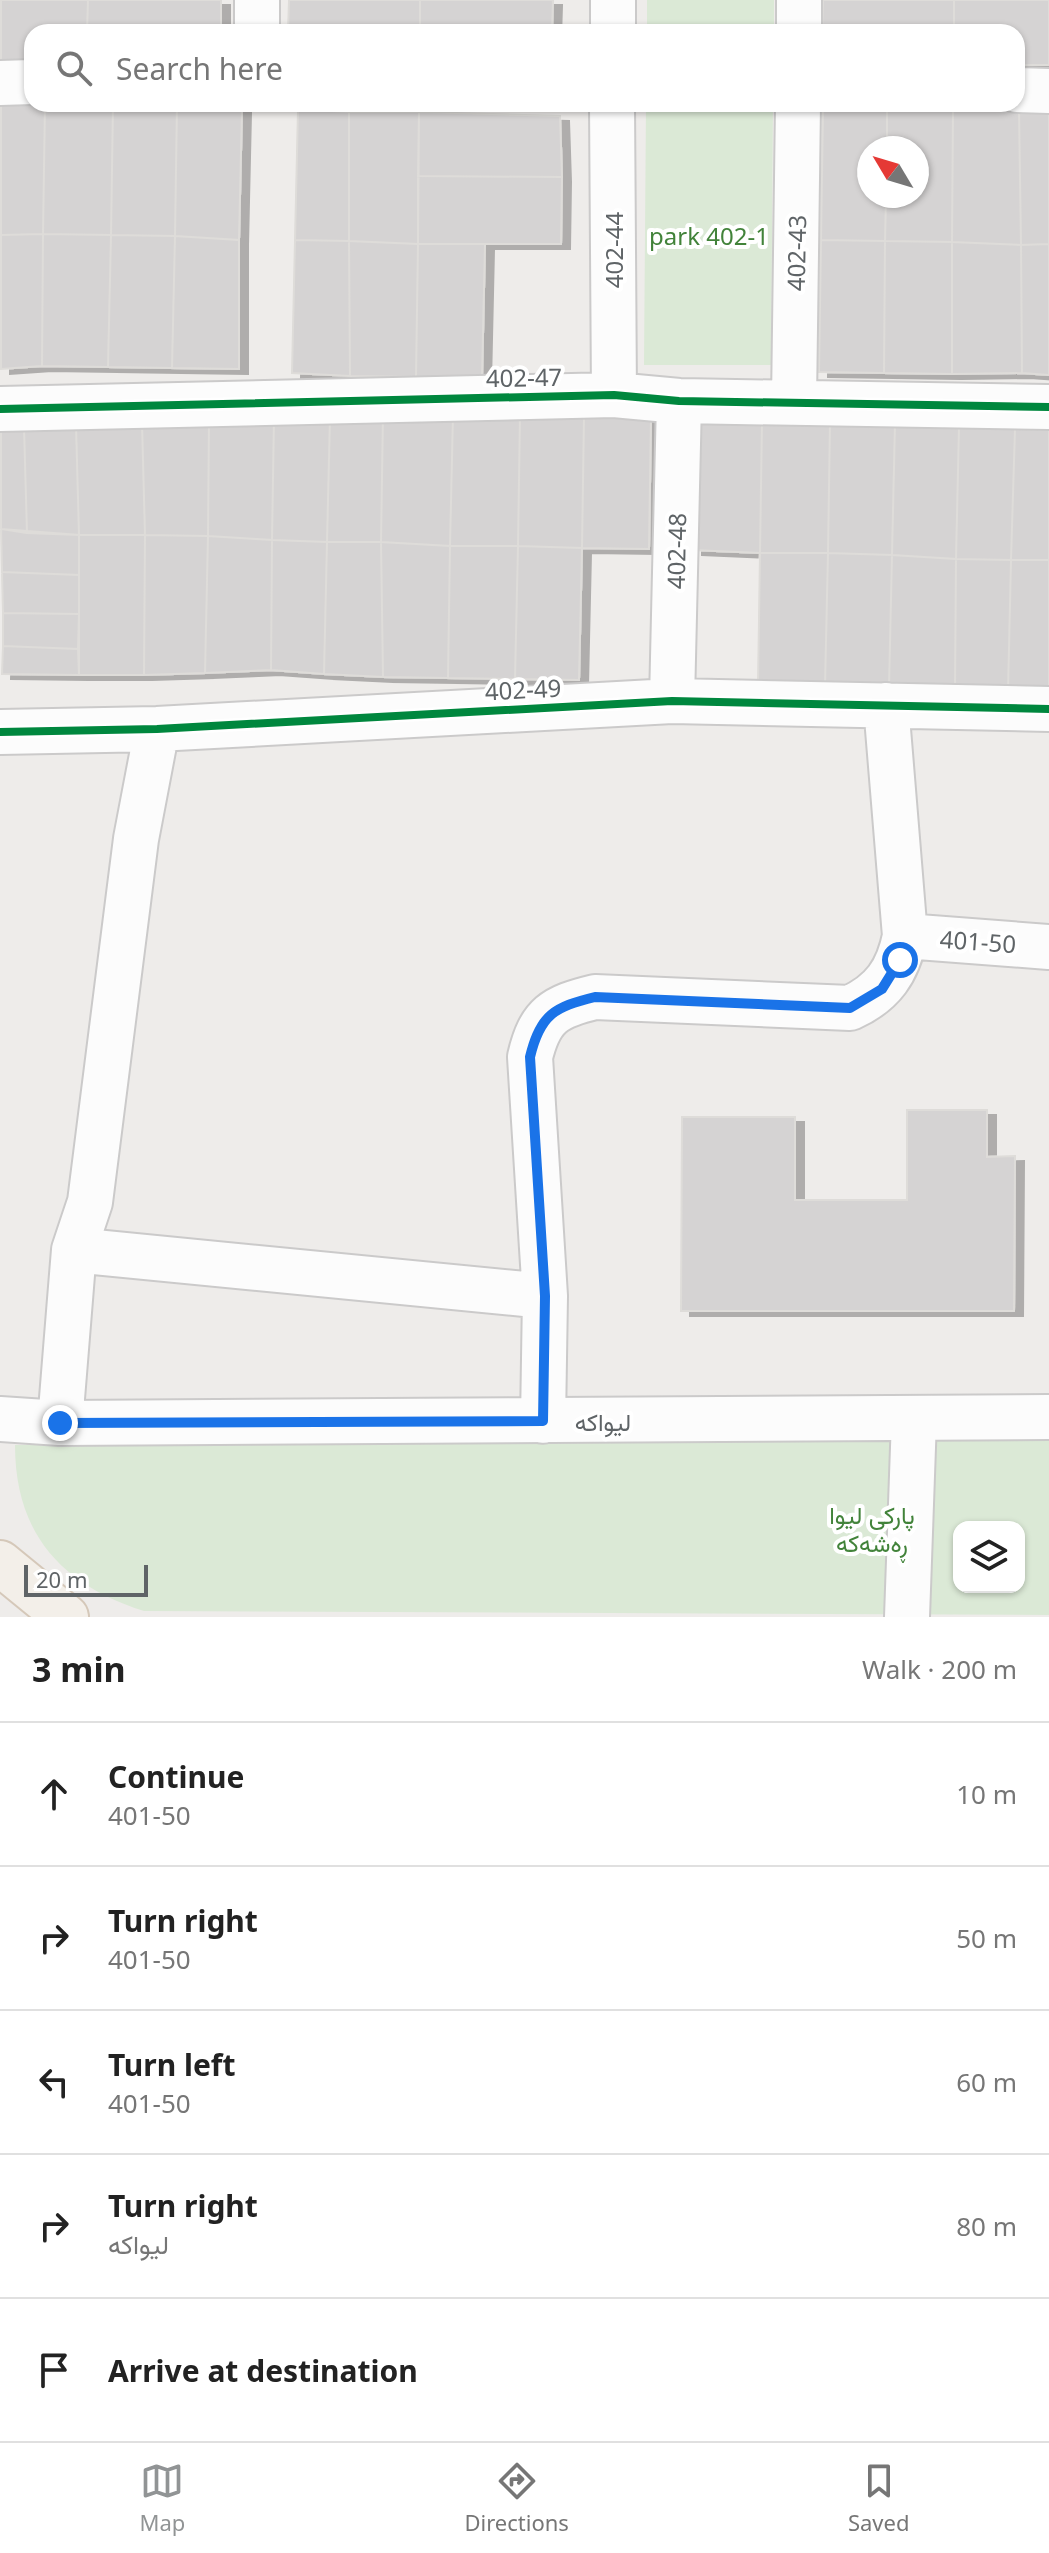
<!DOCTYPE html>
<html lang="en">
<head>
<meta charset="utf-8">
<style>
	:root { --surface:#fff; --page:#f6f6f6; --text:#222; --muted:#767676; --line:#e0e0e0; --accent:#919495 }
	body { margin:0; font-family:"Noto Sans",Vazirmatn,sans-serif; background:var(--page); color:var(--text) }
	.controls { position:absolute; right:24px; bottom:24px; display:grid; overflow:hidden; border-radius:16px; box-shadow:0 2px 6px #0004 }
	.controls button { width:72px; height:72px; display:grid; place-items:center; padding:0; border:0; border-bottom:2px solid var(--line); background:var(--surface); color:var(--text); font:40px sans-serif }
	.compass { position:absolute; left:857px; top:136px; width:72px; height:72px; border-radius:50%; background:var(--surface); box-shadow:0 2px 6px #0004; rotate:308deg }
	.scale { position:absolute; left:24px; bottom:20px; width:124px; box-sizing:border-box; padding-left:8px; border:4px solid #5f6467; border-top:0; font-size:22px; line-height:28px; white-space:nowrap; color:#5f6467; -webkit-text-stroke:6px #fff; paint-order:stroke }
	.stop { position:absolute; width:24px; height:24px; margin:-18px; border:6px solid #1a73e8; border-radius:50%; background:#fff }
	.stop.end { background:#1a73e8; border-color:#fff; box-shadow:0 2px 8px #0008 }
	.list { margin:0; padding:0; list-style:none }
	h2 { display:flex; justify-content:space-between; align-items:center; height:104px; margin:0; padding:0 32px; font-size:34px }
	h2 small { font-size:26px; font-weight:400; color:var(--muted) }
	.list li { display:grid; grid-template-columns:52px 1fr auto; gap:24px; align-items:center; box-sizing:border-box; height:144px; padding:0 32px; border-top:2px solid var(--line) }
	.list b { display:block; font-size:30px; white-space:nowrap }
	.list p { margin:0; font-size:26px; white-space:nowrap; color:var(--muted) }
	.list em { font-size:26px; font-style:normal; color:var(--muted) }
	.icon { flex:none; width:44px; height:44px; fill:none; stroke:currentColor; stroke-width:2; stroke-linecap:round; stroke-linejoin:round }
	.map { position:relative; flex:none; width:1049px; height:1617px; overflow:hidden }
	.search { position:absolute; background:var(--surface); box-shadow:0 2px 6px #0004; left:24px; right:24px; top:24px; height:88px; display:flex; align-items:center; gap:20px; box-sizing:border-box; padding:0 28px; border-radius:24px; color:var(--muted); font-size:30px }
	.sheet { height:824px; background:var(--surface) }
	nav { display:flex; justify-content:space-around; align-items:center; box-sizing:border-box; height:112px; border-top:2px solid var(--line); background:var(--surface); font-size:22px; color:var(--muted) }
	nav a { display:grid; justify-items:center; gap:4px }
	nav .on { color:var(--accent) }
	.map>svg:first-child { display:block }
</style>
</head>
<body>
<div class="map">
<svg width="1049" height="1617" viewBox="0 0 1049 1617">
	<defs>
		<filter id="shadow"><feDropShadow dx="9" dy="5" stdDeviation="0" flood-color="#0004"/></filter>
	</defs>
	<rect width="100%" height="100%" fill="#eeecea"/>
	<!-- green -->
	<path fill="#dbe9d6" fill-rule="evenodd" d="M 647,0 L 774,0 L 774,32 L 647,32 Z
		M 646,104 L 773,104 L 771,365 L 644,365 Z
		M 1049,1439 L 1049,1615 L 144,1611 C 61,1585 15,1533 15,1445 ZM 959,1527 L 1019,1527 L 1019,1587 L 959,1587 Z"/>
	<!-- building -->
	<path fill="#d5d3d3" stroke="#dedcd9" stroke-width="2" filter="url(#shadow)" d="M 1,0 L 88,0 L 87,32 L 32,32 L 32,62 L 1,63 Z
		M 88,0 L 221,0 L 221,32 L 87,32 Z
		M 289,0 L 420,0 L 420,32 L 288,32 Z
		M 420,0 L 553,0 L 552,32 L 420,32 Z
		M 823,0 L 954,0 L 954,32 L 822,32 Z
		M 954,0 L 1049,0 L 1049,65 L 1017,65 L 1017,32 L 954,32 Z
		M 1,104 L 45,104 L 43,234 L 1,235 Z
		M 45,104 L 113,104 L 111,235 L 43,234 Z
		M 113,104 L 177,104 L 175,236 L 111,235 Z
		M 177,104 L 242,108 L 239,240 L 175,236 Z
		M 823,108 L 887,109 L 887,148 L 869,148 L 869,196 L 886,196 L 885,241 L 821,240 Z
		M 298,109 L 349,112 L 349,241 L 295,240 Z
		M 887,109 L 953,109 L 952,242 L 885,241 L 886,196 L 917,196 L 917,148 L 887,148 Z
		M 953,109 L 1019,109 L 1021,245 L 952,242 Z
		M 1019,109 L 1049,111 L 1049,244 L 1021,245 Z
		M 349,112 L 419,112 L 418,244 L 349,241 Z
		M 419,112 L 560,116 L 562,177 L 418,176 Z
		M 418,176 L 562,177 L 561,244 L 418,244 Z
		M 43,234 L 111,235 L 108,367 L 42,366 Z
		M 43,234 L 42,366 L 1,369 L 1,235 Z
		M 111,235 L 175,236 L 172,368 L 108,367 Z
		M 175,236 L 239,240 L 239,369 L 172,368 Z
		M 295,240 L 349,241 L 350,376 L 292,373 Z
		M 821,240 L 885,241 L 884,373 L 819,372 Z
		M 349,241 L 418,244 L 416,377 L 350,376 Z
		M 885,241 L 952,242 L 952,374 L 884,373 Z
		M 952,242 L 1021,245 L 1022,373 L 952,374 Z
		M 418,244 L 485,244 L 482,378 L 416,377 Z
		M 1049,244 L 1049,375 L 1022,373 L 1021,245 Z
		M 383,413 L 381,542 L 327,542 L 330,417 Z
		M 383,413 L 453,414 L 450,546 L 381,542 Z
		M 453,414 L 520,415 L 518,546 L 450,546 Z
		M 520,415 L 584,416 L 582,548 L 518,546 Z
		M 584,416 L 651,418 L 649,549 L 582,548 Z
		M 274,417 L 330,417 L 327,542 L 272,540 Z
		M 274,417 L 272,540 L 208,536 L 209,421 Z
		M 693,419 L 762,421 L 760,553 L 693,550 Z
		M 209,421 L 208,536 L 145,535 L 142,423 Z
		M 762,421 L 830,422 L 828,553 L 760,553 Z
		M 830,422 L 895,423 L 892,555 L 828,553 Z
		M 142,423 L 145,535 L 79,535 L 76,425 Z
		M 895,423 L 959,427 L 956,559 L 892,555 Z
		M 76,425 L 79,535 L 27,533 L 24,427 Z
		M 24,427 L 27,533 L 1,529 L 1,428 Z
		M 959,427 L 1015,429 L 1011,560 L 956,559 Z
		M 1015,429 L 1049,430 L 1049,560 L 1011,560 Z
		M 1,529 L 79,535 L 79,575 L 2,572 Z
		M 79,535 L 145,535 L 144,675 L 79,675 Z
		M 145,535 L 208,536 L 205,673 L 144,675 Z
		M 208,536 L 272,540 L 271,670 L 205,673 Z
		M 272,540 L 327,542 L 324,674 L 271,670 Z
		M 327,542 L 381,542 L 383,677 L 324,674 Z
		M 381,542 L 450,546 L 448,678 L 383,677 Z
		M 450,546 L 518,546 L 515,679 L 448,678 Z
		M 518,546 L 582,548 L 579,680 L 515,679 Z
		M 760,553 L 828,553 L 825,686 L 758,685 Z
		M 828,553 L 892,555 L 889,687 L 825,686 Z
		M 892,555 L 956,559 L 955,688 L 889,687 Z
		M 956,559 L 1011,560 L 1008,692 L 955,688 Z
		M 1011,560 L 1049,560 L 1049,694 L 1008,692 Z
		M 2,572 L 79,575 L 79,614 L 3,613 Z
		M 3,613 L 79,614 L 78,649 L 3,646 Z
		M 3,646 L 78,649 L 79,675 L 2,674 Z
		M 907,1110 L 987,1110 L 987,1157 L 1015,1156 L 1014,1311 L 681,1311 L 682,1117 L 795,1117 L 795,1200 L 907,1200 Z"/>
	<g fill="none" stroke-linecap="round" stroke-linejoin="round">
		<defs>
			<path id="minor" d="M 257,32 L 257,0
				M 613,32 L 613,0
				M 799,32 L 799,0
				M 0,83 L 32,82
				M 1017,90 L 1049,91
				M 612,104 L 614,395
				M 794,402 L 798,104
				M 0,409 L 614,395 L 679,401 L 1049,407
				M 672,701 L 679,401
				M 886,705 L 905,936
				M 0,732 L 157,729 L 672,701 L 1049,709
				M 74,1250 L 545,1296
				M 0,1419 L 60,1423 L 1049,1417
				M 543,1421 L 545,1296 L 530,1057 C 540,1015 554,1007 595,997 L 850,1008 C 883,993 898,971 905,936 L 1049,947
				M 60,1423 L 74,1250 L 90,1202 L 136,839 L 157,729
				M 907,1617 L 914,1419"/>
			<path id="major" d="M 0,1563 L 66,1617"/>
		</defs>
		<!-- minor casing -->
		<use href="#minor" stroke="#cbcaca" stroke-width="48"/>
		<!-- major casing -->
		<use href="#major" stroke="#d5c8b9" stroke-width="48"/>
		<!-- minor -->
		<use href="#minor" stroke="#fcfcfc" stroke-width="44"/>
		<!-- major -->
		<use href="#major" stroke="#f3efe9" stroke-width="44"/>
		<defs>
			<path id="cycleway" d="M 0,409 L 614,395 L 679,401 L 1049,407
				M 0,732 L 157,729 L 672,701 L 1049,709"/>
		</defs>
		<!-- cycleway casing -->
		<use href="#cycleway" stroke="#fff" stroke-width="13"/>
		<!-- cycleway -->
		<use href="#cycleway" stroke="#00873e" stroke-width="8"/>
	</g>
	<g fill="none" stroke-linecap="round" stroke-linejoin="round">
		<!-- route -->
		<path stroke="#1a73e8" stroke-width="10" d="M 60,1423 L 543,1421 L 545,1296 L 530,1057 C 540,1015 554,1007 595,997 L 850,1008 L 882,989 L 900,960"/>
	</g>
	<g text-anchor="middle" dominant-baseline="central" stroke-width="8" stroke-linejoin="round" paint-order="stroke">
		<!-- park labels -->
		<g font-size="24" fill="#42833a" stroke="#fff">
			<text x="709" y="235">park 402-1</text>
			<text x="872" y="1514">پارکی لیوا<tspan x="872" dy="28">ڕەشەکە</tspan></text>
		</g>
		<!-- street labels -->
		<g font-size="24" fill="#5f6467" stroke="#fff">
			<text transform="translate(613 250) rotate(-90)">402-44</text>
			<text transform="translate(796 253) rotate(-89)">402-43</text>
			<text transform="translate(524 377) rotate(-1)">402-47</text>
			<text transform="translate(676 551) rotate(-89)">402-48</text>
			<text transform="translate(523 689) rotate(-3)">402-49</text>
			<text transform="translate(978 941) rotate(4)">401-50</text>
			<text x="603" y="1421">لیواکە</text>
		</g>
	</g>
</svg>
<div class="controls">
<button><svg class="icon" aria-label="layers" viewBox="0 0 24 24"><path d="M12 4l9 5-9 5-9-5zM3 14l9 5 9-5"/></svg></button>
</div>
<svg class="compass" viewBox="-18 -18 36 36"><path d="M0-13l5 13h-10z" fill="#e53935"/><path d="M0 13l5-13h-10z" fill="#767676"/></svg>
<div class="scale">20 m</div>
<div class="stop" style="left:900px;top:960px"></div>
<div class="stop end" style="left:60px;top:1423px"></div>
<div class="search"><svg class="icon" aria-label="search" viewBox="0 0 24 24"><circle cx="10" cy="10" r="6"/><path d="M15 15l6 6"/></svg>Search here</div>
</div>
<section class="sheet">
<h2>3 min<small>Walk · 200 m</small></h2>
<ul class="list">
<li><svg class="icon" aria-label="ahead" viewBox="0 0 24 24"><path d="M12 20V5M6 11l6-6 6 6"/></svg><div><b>Continue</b><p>401-50</p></div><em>10 m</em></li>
<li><svg class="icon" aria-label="right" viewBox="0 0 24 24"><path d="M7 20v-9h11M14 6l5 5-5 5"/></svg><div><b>Turn right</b><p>401-50</p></div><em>50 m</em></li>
<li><svg class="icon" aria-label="left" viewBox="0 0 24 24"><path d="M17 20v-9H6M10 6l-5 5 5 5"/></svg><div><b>Turn left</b><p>401-50</p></div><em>60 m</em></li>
<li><svg class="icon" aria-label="right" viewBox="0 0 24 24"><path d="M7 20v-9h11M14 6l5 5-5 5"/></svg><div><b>Turn right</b><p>لیواکە</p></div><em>80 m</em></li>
<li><svg class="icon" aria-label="arrive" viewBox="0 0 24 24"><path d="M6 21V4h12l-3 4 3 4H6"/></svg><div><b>Arrive at destination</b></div></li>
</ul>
</section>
<nav>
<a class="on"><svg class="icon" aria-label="map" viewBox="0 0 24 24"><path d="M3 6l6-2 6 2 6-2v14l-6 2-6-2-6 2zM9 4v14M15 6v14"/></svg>Map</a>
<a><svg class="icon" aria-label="directions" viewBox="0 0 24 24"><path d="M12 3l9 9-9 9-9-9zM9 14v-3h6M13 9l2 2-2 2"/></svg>Directions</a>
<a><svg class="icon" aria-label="saved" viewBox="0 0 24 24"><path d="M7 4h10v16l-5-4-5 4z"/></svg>Saved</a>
</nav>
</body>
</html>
